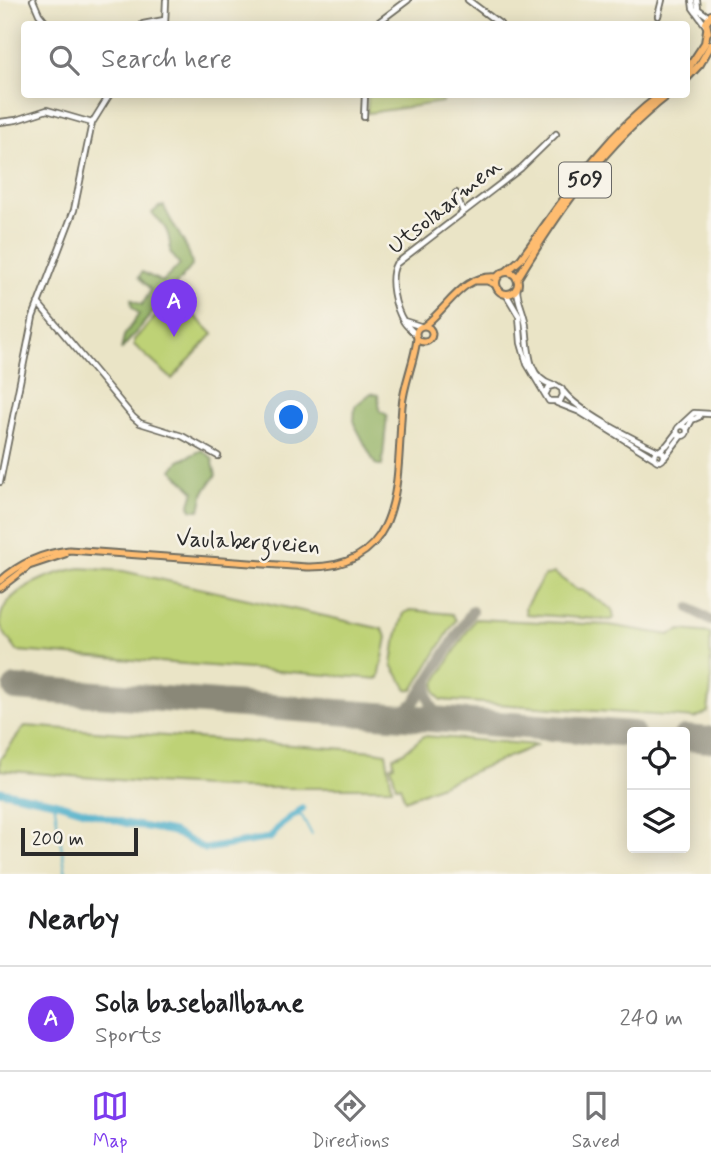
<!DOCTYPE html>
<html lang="en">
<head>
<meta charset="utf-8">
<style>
	:root { --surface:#fff; --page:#f6f6f6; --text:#202124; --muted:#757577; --line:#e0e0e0; --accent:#7c3aed }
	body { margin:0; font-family:Mynerve,sans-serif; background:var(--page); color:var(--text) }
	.controls { position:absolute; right:21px; bottom:21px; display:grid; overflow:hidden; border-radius:7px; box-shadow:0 4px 18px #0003 }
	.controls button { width:63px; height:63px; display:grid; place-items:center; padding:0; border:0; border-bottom:2px solid var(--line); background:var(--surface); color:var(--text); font:35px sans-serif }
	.scale { position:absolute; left:21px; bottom:18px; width:117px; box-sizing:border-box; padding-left:7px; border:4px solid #2b2b2b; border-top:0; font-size:19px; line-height:24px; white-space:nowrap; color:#2b2b2b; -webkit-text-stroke:5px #f7f3e8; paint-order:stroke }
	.you { position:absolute; left:292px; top:418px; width:24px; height:24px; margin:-18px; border:5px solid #fff; border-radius:50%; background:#1a73e8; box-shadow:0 0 0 10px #1a73e833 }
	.badge { display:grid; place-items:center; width:46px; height:46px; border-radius:50%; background:var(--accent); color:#fff; font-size:23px; font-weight:700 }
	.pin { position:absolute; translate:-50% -58px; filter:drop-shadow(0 2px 4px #0008) }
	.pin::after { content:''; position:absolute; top:37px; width:24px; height:21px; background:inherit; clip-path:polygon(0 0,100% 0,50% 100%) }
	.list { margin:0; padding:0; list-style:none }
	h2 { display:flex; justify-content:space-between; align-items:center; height:91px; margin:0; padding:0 28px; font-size:30px }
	h2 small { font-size:23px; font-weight:400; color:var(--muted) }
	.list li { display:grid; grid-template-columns:46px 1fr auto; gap:21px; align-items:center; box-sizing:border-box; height:105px; padding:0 28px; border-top:2px solid var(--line) }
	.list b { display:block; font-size:26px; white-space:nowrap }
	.list p { margin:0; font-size:23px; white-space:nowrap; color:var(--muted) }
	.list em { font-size:23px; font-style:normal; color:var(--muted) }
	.icon { flex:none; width:38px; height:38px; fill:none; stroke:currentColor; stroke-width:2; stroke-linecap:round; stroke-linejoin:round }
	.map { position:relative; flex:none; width:711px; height:874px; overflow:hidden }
	.search { position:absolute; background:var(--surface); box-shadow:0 4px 18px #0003; left:21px; right:21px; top:21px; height:77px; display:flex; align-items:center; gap:18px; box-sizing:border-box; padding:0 24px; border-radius:7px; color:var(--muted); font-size:26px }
	.sheet { height:196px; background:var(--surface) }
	nav { display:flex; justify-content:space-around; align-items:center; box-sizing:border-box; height:98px; border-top:2px solid var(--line); background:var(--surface); font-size:19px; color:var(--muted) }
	nav a { display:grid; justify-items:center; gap:4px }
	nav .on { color:var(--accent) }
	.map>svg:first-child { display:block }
</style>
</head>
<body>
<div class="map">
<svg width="711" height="874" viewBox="0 0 711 874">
	<rect width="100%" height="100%" fill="#f7f3e8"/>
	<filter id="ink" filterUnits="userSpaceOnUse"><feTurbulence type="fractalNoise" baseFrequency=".0143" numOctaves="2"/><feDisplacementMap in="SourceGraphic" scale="14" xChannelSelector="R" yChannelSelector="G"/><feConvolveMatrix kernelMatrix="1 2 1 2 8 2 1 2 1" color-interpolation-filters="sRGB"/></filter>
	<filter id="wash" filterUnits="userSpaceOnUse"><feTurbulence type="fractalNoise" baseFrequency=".00686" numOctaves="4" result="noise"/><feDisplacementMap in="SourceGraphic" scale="28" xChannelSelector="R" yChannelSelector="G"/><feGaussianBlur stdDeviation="1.57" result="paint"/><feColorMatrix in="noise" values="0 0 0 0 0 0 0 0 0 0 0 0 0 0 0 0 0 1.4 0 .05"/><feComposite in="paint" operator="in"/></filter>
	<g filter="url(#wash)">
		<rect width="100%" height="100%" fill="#eae4c6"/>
		<!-- green -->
		<path fill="#bed276" stroke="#747e50" stroke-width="2" d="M 368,95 L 368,94 L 447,95 L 443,96 L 443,102 L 367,113 Z
			M 175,296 L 213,334 L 172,379 L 134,345 L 134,340 Z
			M 81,568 L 123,571 L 382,629 L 387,637 L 379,679 L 17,651 C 12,643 1,632 0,623 C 0,590 56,571 81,568 Z
			M 554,573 L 577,590 L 582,590 L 612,609 L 614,618 L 610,620 L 526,614 L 525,607 L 544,576 Z
			M 411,610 L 452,614 L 456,620 L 413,690 L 407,689 L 392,665 L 395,643 L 404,613 Z
			M 475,619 L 609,625 L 669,635 L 681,630 L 710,633 L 711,686 L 708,712 L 695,718 L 441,700 C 435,693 433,689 436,681 Z
			M 25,726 L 375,751 L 386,753 L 392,788 L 243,788 L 153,783 L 0,770 L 0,759 Z
			M 424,736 L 537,745 L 405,800 L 400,786 L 396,786 L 391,766 L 394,765 L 393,757 L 404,752 Z"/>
		<!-- forest -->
		<path fill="#96b467" stroke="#607049" stroke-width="2" d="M 164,206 C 171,225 191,247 192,266 L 121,350 L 124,336 L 139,314 L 132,307 L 131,299 L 142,305 L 151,290 L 139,277 L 142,272 L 162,282 L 180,265 L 170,252 C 171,234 165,225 152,213 L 159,207 Z
			M 371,393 L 378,395 L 380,411 L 387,415 L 382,466 L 375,464 L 354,423 L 355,406 Z
			M 202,450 L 212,458 L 216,475 L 204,492 L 200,510 L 191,510 L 190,504 L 194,491 L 172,470 L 179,461 Z"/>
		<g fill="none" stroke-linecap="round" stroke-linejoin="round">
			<!-- stream -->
			<path stroke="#49adc9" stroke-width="2" d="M 54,802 L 66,874
				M 295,815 L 302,816 L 312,835"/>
			<!-- river -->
			<path stroke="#49adc9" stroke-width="7" d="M 0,791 L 54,802 L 125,823 L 173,832 L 205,849 L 270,838 L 281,825 L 302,809"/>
			<!-- taxiway -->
			<path stroke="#8a8878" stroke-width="10" d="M 690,608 L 711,621
				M 429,682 C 425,699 433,714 450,720
				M 377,714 L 403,710 L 414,703 L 472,611
				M 688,738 L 700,737 L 711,731"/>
			<!-- runway -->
			<path stroke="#8a8878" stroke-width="26" d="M 16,688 L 632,734
				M 685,738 L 711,740"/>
		</g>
	</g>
	<g filter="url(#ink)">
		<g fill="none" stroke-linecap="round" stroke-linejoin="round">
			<defs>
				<path id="minor" d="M 33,0 L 39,14 L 47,24
					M 468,0 L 500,24
					M 692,0 L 693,8 L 706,26
					M 697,0 L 698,9 L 709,17
					M 658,16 L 662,0
					M 143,24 L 164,20
					M 165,24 L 166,0
					M 376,24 L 408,0
					M 364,117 L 365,94
					M 0,122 L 16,120 L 47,110 L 92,123
					M 456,193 L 463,212
					M 517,288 C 517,302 525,313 526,327 C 529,347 526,377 552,385
					M 506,294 L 519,316 L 521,343 L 527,364 L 549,401 L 560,401 L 563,395 L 562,389 L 556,385 L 549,387 L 546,393
					M 38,303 L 133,417 L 140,423 L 182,436 L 218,456
					M 404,321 L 420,326
					M 416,335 C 412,330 407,327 404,322 C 395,308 388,279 396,264 L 521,168 L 556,134
					M 564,392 C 580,413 634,439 658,451
					M 557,403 L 580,412 L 654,458
					M677 431a5 5 0 1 1 10 0a5 5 0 1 1-10 0Z
					M 680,426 L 694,413 L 711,414
					M 687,429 L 692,420 L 699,417
					M 659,451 L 667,445 L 677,432
					M654 456a5 5 0 1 1 10 0a5 5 0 1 1-10 0Z
					M 665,457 L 681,436
					M 0,482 L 33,317 L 74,210 L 92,123 L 110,94"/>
				<path id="major" d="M 476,281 L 487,281 L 496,285
					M 425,325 C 449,307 463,273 498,277
					M416 334a8 8 0 1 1 16 0a8 8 0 1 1-16 0Z
					M 0,581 C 20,563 42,553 69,550 L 307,567 C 407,569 396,477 402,406 C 404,382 415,361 417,338
					M 0,588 L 29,566 L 65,554"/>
				<path id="highway" d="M 708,32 L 706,23 L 711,15
					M 686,72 L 705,43 L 707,30
					M 686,79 L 700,64 L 711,45
					M496 283a11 11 0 1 1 22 0a11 11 0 1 1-22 0Z
					M 506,272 L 521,259 C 564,200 602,138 662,94
					M 517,279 C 558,211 605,143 669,94"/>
			</defs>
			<!-- minor casing -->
			<use href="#minor" stroke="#6e6c61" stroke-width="8"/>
			<!-- major casing -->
			<use href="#major" stroke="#6e6c61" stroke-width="9"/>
			<!-- highway casing -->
			<use href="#highway" stroke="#6e6c61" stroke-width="10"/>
			<!-- minor -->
			<use href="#minor" stroke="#fff" stroke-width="4.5"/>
			<!-- major -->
			<use href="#major" stroke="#febc70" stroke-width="5"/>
			<!-- highway -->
			<use href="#highway" stroke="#febc70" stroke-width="6"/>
		</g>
	</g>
	<g text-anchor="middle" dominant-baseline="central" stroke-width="5" stroke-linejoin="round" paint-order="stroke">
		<!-- shield labels -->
		<rect fill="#f7f3e8" stroke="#686764" stroke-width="2" x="559" y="162.5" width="52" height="35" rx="5"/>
		<g font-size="21" font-weight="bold" fill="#2b2b2b">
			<text x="585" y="180">509</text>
		</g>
		<!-- street labels -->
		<g font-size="23" fill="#2b2b2b" stroke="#f7f3e8">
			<text transform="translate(445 207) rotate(-39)">Utsolaarmen</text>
			<text transform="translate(248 543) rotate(3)">Vaulabergveien</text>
		</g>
	</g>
</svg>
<div class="controls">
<button><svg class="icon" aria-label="locate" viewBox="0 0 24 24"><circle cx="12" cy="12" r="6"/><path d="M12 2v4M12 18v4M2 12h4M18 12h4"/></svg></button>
<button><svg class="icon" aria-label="layers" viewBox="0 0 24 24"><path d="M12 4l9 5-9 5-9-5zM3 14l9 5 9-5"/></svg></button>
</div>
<div class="scale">200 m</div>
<div class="you"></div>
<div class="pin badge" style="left:174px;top:337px">A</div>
<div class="search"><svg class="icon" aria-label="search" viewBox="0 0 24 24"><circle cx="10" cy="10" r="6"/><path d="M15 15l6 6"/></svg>Search here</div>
</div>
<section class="sheet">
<h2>Nearby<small></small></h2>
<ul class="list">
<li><span class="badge">A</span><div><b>Sola baseballbane</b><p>Sports</p></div><em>240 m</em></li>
</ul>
</section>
<nav>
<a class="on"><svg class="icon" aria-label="map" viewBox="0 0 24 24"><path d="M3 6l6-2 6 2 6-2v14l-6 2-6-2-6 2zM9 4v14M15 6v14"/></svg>Map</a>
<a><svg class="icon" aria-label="directions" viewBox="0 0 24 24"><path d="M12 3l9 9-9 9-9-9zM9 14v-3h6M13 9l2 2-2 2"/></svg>Directions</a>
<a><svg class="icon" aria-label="saved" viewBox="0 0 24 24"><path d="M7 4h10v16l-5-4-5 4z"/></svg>Saved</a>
</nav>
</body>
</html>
